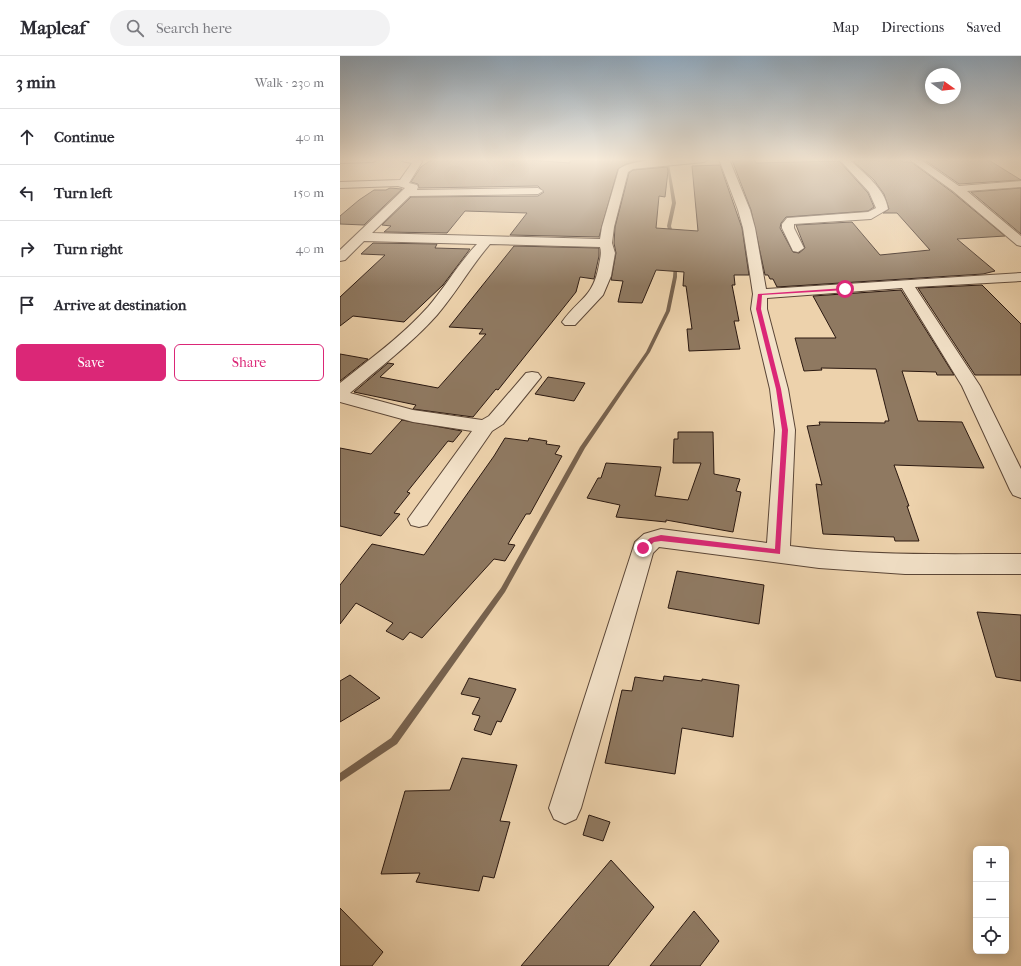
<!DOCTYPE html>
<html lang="en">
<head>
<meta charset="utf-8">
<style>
	:root { --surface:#fff; --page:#f2f2f3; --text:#2b2b33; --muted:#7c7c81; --line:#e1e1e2; --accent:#db2777 }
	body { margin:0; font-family:"IM FELL French Canon",serif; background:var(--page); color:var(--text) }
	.controls { position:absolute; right:12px; bottom:12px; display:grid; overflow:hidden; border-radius:6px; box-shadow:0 2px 10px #0003 }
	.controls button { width:36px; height:36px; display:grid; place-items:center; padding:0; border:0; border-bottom:1px solid var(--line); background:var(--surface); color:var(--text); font:20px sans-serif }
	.compass { position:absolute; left:585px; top:12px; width:36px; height:36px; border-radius:50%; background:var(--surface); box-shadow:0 2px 10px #0003; rotate:105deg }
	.stop { position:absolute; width:12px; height:12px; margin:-9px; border:3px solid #db2777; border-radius:50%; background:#fff }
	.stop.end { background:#db2777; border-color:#fff; box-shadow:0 1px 4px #0008 }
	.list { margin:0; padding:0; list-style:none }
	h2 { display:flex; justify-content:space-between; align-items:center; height:52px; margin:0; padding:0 16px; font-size:17px }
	h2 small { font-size:13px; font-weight:400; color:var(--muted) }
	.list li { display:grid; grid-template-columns:26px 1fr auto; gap:12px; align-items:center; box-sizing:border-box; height:56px; padding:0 16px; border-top:1px solid var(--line) }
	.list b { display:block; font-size:15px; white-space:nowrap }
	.list em { font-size:13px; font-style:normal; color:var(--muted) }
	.actions { display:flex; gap:8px; padding:12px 16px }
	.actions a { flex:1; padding:9px 0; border:1px solid var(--accent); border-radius:6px; text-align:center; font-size:14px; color:var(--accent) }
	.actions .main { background:var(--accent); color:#fff }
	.icon { flex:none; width:22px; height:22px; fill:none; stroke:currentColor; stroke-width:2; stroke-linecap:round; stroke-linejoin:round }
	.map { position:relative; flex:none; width:681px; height:910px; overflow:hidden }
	header { display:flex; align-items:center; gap:24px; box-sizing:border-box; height:56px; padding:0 20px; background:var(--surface); border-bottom:1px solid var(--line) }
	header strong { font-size:19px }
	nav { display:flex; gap:22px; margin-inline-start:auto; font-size:14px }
	.search { width:280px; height:36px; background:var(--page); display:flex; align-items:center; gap:10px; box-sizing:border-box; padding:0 14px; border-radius:22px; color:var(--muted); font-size:15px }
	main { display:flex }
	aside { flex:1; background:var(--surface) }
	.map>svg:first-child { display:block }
</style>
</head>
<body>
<header>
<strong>Mapleaf</strong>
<div class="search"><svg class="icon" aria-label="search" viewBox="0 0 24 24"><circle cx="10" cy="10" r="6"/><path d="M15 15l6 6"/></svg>Search here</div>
<nav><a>Map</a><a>Directions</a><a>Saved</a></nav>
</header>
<main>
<aside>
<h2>3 min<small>Walk · 230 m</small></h2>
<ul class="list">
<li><svg class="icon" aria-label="ahead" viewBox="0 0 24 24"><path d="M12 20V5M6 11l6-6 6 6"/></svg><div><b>Continue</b></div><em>40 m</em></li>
<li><svg class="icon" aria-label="left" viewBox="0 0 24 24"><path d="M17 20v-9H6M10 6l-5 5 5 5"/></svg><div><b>Turn left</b></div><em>150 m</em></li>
<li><svg class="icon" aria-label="right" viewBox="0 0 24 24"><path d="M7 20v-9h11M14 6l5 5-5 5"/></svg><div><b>Turn right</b></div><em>40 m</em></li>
<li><svg class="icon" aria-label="arrive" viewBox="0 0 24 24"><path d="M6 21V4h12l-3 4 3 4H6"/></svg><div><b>Arrive at destination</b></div></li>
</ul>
<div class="actions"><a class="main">Save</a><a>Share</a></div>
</aside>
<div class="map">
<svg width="681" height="910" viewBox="0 0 681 910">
	<rect width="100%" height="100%" fill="#edd2ac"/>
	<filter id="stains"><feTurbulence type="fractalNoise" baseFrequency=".005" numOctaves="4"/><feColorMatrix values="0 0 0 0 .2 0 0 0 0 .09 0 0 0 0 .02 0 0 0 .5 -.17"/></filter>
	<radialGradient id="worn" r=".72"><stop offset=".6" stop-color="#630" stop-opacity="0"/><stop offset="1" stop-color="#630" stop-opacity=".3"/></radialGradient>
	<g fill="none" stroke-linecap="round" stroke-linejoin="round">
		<!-- stream -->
		<path fill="#77624e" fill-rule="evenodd" d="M 326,103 L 328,103 L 336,147 L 331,170 L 334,180 L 332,181 L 330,180 L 327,170 L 332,147 Z
			M 334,208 L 337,209 L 337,221 L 330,255 L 310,296 L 245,392 L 165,536 L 57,688 L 0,726 L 0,717 L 51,682 L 161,532 L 240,391 L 306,296 L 326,255 L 333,221 Z"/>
	</g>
	<!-- building -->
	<path fill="#8f7961" stroke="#2a1810" d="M 92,103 L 177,103 L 230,107 L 230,105 L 261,103 L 309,103 L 286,108 L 278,113 L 259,181 L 170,179 L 187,157 L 125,155 L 107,177 L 44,176 L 51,170 L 42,169 L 71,141 L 198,140 L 204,136 L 198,130 L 79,132 L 78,128 L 71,126 L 81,111 Z
		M 414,103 L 416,107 L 499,105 L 528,137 L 534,151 L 528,155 L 446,161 L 441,167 L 440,172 L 453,196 L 459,197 L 465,192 L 456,169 L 512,166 L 540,199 L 590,194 L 557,157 L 543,157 L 549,153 L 544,138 L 534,124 L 513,105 L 559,103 L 563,106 L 571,106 L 612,136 L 665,180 L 617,183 L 655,215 L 643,218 L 437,231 L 433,223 L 430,223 L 428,219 L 425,219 L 411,154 L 392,104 Z
		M 622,103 L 647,103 L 681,124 L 619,128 L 586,105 Z
		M 380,109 L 402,172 L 409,219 L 394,219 L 395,229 L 392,229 L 399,265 L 394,265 L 400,293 L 349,295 L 347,273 L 352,273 L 346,230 L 343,230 L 344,216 L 316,214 L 302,247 L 278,246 L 283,225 L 271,224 L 276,197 L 274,187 L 275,171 L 289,117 L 293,114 L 327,111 L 328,115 L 325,141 L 319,140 L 316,172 L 358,175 L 352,110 Z
		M 50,132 L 62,133 L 24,169 L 0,168 L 0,160 L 19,144 L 34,134 L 46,134 Z
		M 681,132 L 681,178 L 631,136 Z
		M 33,187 L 97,188 L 95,192 L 130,193 L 103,229 L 64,266 L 13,260 L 0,270 L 0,241 L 45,199 L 21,198 Z
		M 174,190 L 259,192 L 259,200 L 254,223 L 240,221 L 236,236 L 158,334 L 156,333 L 133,361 L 73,353 L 76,349 L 14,336 L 48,307 L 54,308 L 40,321 L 98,332 L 146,278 L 139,278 L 143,273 L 109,271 Z
		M 642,229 L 681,268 L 681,319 L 635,319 L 578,232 Z
		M 561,234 L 614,319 L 597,319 L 596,316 L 562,315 L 578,365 L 622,366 L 644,412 L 554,409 L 569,450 L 567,450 L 579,485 L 555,485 L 554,481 L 483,478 L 476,428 L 482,429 L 467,370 L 480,369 L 479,366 L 545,367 L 545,365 L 549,365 L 536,313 L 481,312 L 482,314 L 464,315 L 455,282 L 496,282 L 473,240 Z
		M 0,298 L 28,303 L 0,325 Z
		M 208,321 L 245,327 L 234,345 L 195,338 Z
		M 62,364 L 122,375 L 113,386 L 108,385 L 67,436 L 70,437 L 54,457 L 60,458 L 41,480 L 0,470 L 0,392 L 31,398 Z
		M 338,376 L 373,376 L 374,418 L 400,423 L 396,435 L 401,436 L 393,476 L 326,464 L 326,466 L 276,461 L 280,449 L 247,442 L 258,422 L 261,422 L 266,407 L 321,411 L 315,440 L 348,444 L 361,407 L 333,407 L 334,383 L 338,383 Z
		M 165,382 L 188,385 L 189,382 L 207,385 L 206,388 L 220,390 L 215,398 L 222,400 L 190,458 L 186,458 L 168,488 L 175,489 L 165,505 L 154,503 L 82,582 L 70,576 L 63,584 L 46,575 L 53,567 L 16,547 L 0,568 L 0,529 L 32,488 L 84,499 L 154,400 Z
		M 337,515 L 424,529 L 419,568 L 328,552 Z
		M 637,556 L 681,559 L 681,625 L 656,621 Z
		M 10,619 L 40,642 L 0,666 L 0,625 Z
		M 324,620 L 362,625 L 362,623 L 399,629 L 393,681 L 342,672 L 335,718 L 265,707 L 282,634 L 292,635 L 295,621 L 323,625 Z
		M 129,622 L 176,633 L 161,666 L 157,665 L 151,679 L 134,674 L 140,660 L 132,658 L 140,642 L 121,638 Z
		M 122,702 L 177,709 L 160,765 L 170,766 L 154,822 L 143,820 L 139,835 L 76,826 L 80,817 L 41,818 L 65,735 L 110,734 Z
		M 249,759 L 270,766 L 263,785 L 243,779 Z
		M 271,804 L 314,851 L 268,910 L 181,910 Z
		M 0,852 L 43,896 L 32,910 L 0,910 Z
		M 354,855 L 379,885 L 360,910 L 310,910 Z"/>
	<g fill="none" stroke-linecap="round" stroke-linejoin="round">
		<defs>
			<path id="minor" d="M 0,103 L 38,103 L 33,106 L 0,107 Z
				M 60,103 L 79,103 L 82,106 L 69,127 L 77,129 L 78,131 L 77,134 L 198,132 L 203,135 L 198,138 L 70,140 L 32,177 L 260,183 L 262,171 L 279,113 C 296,101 348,102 369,103 L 364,106 L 293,113 L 288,116 L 274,171 L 272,187 L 275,197 L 271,220 L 263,239 L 235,269 L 225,269 L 222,266 C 239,242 253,242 259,209 C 260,203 262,197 260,191 L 150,188 C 131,210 116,237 97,259 C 71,288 39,312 10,337 L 73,354 L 142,364 L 149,360 L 186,317 L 192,316 L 198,317 L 201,321 L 163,368 L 152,375 L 87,469 L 79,471 L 71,469 L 68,463 L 132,375 L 73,366 L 0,346 L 0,327 C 30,303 62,280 88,251 C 105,231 119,207 137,188 L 24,185 L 5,204 L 0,205 L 0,194 L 65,132 L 58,130 L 0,132 L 0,126 L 60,124 L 72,107 L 62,105 Z
				M 379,103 L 389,103 L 410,154 L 415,172 L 426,233 L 681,217 L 681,225 L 575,231 L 640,330 L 681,413 L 681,442 L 673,439 L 670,434 L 622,330 L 562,232 L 427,242 L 427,253 L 448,333 L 455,374 L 450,490 C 527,500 604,498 681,498 L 681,518 L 565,518 L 479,512 L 319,491 L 313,497 L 241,752 L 236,763 L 225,768 L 214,763 L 209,752 L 295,486 L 304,478 L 321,473 L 427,487 L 435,374 L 430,333 L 411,253 L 413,238 L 403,172 L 398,154 Z
				M 499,103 L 509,103 C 523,117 545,132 548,153 L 531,163 L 454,168 L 454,172 L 464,192 L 458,196 L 453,195 L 442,172 L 442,168 L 447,162 L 528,156 L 536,152 L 529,136 Z
				M 569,103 L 580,103 L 619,130 L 681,125 L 681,131 L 627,135 L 681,180 L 681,190 L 677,189 L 613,135 Z"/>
		</defs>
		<!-- minor casing -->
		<use href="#minor" stroke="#5b4637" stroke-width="2"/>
		<!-- minor -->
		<use href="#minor" fill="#f3e2c9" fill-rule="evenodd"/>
	</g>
	<!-- sky -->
	<linearGradient id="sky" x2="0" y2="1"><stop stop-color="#8fa7bb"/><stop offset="0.45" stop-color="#f7ebda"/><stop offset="1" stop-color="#f7ebda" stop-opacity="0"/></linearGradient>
	<rect width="681" height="230" fill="url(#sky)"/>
	<!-- route -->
	<path fill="#db2777" d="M 505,232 L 506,234 L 422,239 L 421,253 L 441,333 L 448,374 L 440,498 L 321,485 L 314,486 L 305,494 L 301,494 L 301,490 L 310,482 L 321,479 L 435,493 L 442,374 L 436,333 L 416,253 L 418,238 Z"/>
	<rect width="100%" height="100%" filter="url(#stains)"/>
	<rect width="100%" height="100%" fill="url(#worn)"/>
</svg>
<div class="controls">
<button>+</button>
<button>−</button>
<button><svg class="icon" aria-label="locate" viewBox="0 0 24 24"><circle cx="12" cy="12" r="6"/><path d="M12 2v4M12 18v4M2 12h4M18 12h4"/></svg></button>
</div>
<svg class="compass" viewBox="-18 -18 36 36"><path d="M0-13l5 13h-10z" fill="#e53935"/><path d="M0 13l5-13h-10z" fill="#7c7c81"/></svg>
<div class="stop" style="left:505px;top:233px"></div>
<div class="stop end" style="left:303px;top:492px"></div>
</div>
</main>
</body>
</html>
